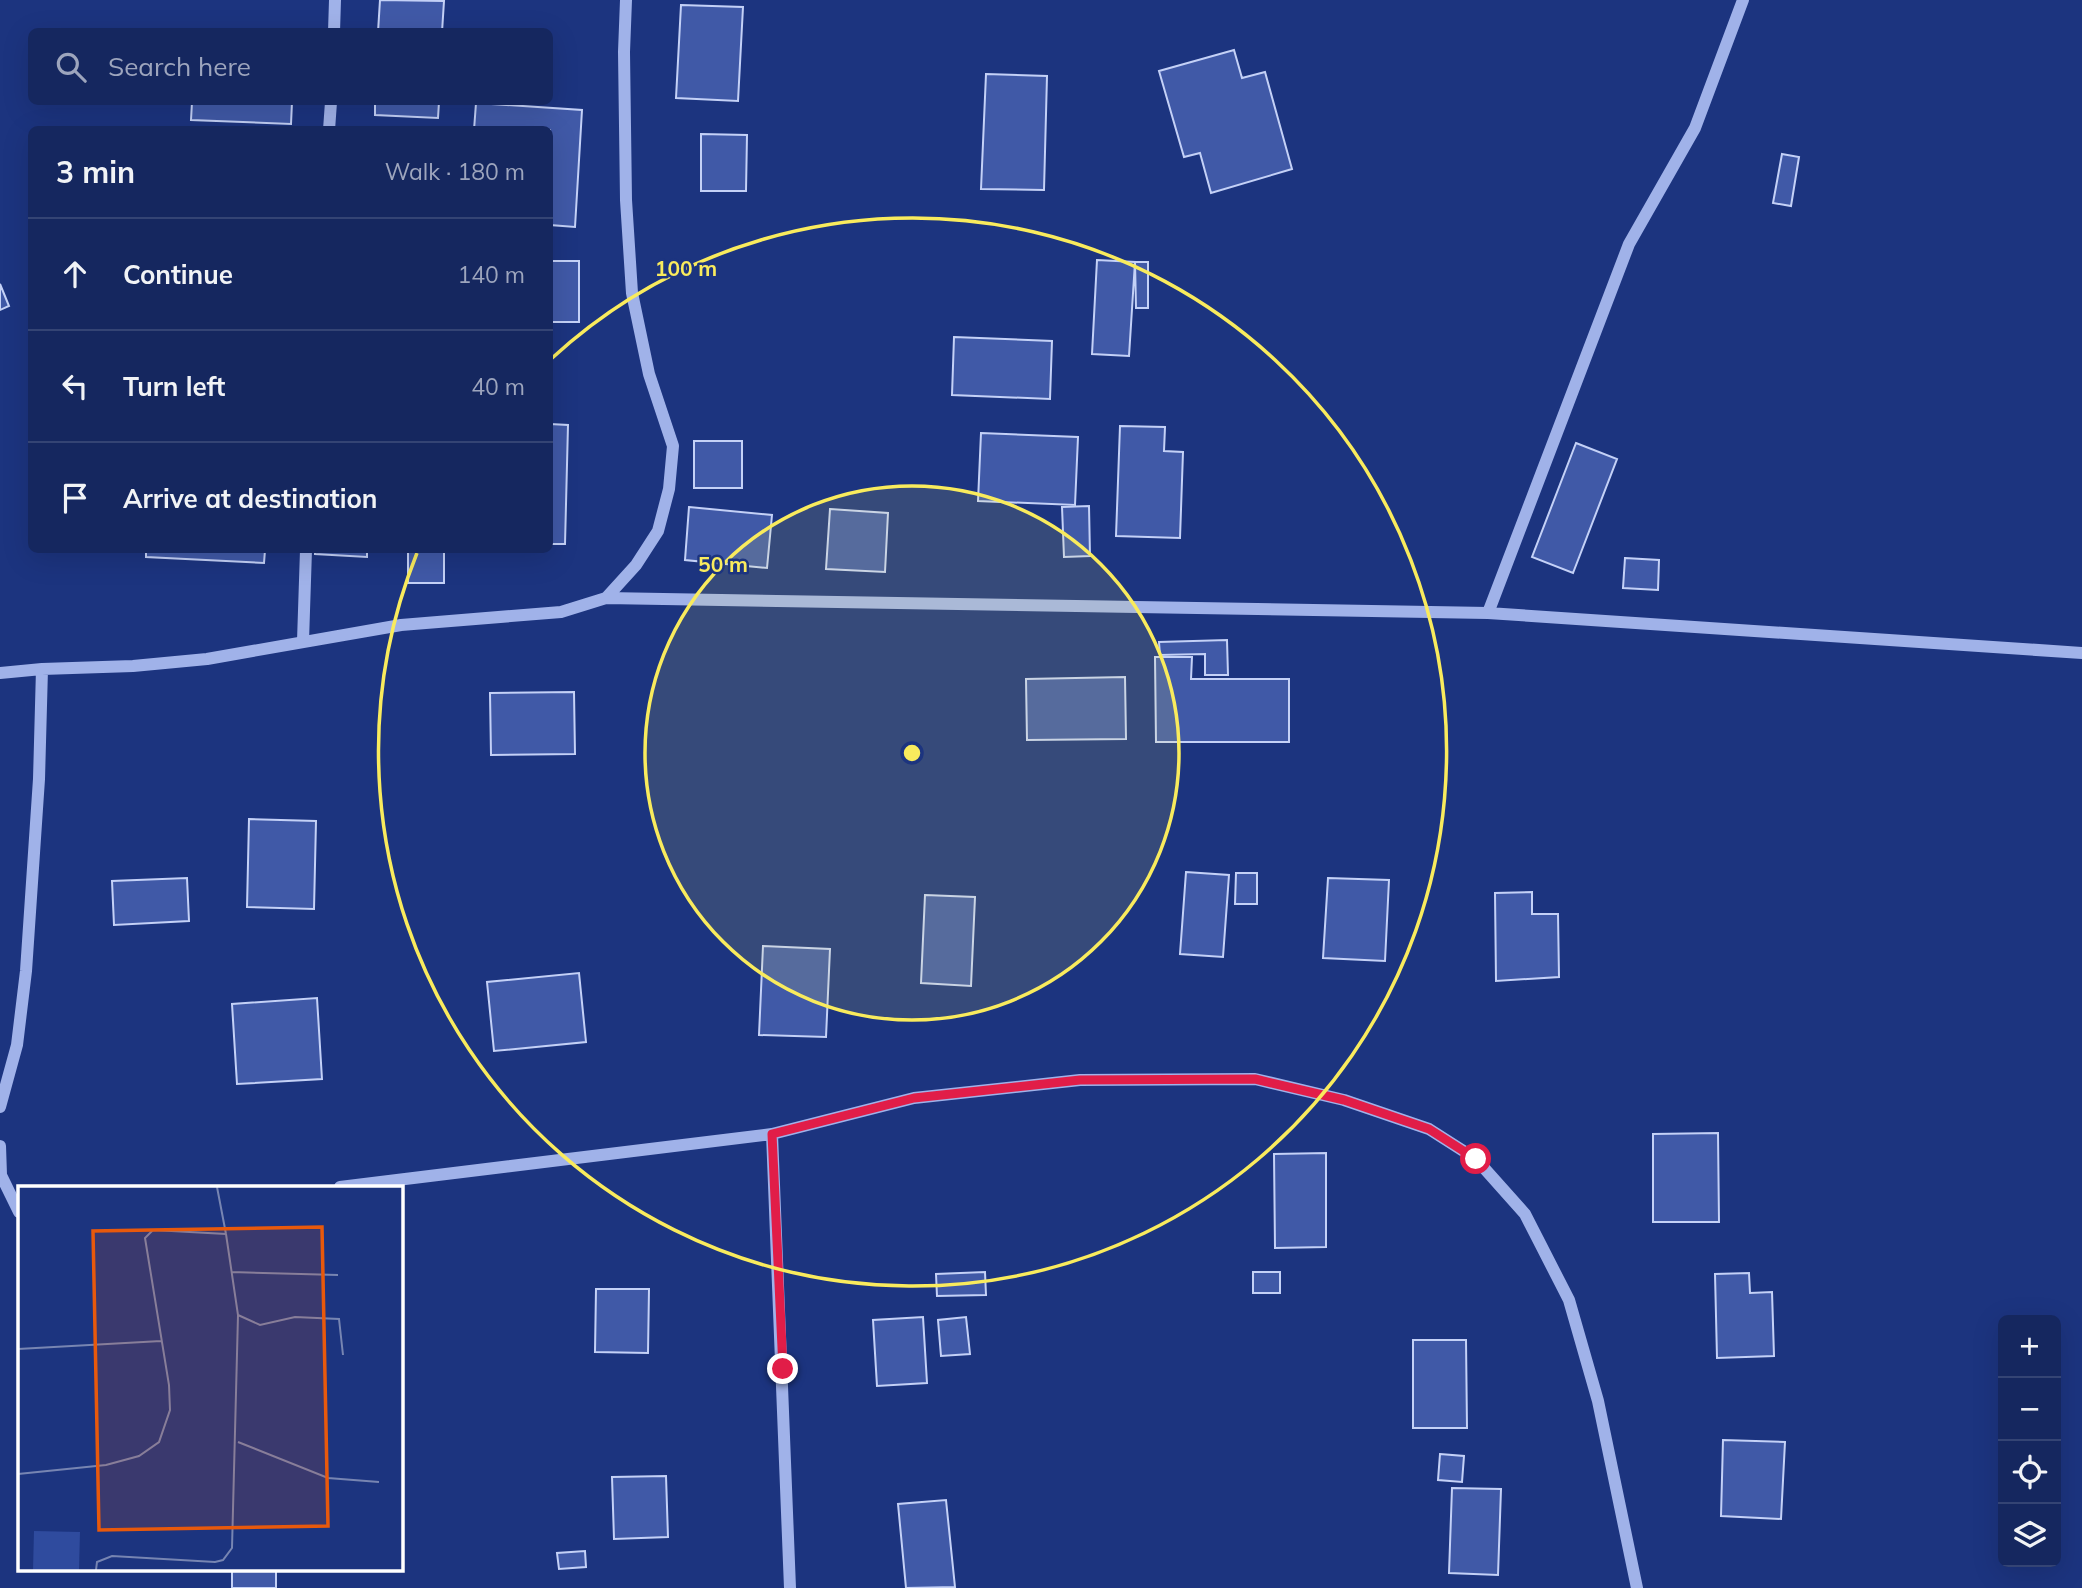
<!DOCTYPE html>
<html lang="en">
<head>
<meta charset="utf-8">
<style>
	:root { --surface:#15275f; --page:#223368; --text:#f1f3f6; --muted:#9da5bd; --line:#344474 }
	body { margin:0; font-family:Mulish,sans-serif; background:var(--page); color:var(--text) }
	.controls { position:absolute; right:21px; bottom:21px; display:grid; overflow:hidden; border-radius:10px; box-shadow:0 7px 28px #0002 }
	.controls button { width:63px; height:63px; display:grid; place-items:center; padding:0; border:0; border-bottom:2px solid var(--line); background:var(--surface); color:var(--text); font:35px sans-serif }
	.stop { position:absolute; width:21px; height:21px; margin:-16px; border:5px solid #e11d48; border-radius:50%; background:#fff }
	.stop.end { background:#e11d48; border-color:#fff; box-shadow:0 2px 7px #0008 }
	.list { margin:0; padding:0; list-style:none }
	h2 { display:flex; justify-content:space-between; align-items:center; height:91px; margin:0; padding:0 28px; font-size:30px }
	h2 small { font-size:23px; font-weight:400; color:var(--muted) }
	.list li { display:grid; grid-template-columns:46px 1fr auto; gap:21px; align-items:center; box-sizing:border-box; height:112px; padding:0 28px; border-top:2px solid var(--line) }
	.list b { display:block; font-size:26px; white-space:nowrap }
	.list em { font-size:23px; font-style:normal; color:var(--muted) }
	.icon { flex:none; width:38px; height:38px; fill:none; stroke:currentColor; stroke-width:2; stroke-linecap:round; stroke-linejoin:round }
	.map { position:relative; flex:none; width:2082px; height:1588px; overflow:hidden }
	.search { position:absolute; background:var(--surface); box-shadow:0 7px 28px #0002; left:28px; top:28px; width:525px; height:77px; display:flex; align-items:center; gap:18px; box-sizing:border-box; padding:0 24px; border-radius:10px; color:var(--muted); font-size:26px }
	.panel { position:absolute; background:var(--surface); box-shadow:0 7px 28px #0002; left:28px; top:126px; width:525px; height:427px; border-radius:10px }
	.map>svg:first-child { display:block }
</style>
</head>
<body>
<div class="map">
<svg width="2082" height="1588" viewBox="0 0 2082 1588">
	<rect width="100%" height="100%" fill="#1c347f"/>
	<!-- building -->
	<path fill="#4059a7" stroke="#c4d1f7" stroke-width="2" d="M 380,0 L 444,1 L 442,32 L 378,32 Z
		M 681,5 L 743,7 L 738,101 L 676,98 Z
		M 1234,50 L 1242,78 L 1265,72 L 1292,169 L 1211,193 L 1200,153 L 1184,157 L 1159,71 Z
		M 986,74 L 1047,76 L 1044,190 L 981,189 Z
		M 192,102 L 292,102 L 291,124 L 191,120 Z
		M 375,102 L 439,102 L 438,118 L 375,115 Z
		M 476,103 L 582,110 L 575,227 L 550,225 L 550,130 L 474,130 Z
		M 701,134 L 747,135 L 746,191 L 701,191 Z
		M 1782,154 L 1799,157 L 1791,206 L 1773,203 Z
		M 1097,260 L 1135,262 L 1129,356 L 1092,354 Z
		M 550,261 L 579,261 L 579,322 L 550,322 Z
		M 1135,262 L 1148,262 L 1148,308 L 1136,308 Z
		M 0,284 L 9,306 L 0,310 Z
		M 954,337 L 1052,341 L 1050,399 L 952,395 Z
		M 550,424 L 568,425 L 565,544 L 550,544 Z
		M 1120,426 L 1165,427 L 1164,451 L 1183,452 L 1180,538 L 1116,536 Z
		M 981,433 L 1078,437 L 1075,505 L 978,501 Z
		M 694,441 L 742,441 L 742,488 L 694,488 Z
		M 1576,443 L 1617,459 L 1573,573 L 1532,557 Z
		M 1089,506 L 1090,556 L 1064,557 L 1062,507 Z
		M 689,507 L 772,515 L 767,568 L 685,560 Z
		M 830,509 L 888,513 L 885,572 L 826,569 Z
		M 146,550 L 265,550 L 264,563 L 146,557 Z
		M 315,550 L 367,550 L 367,557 L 315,554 Z
		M 408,550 L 444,550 L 444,583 L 408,583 Z
		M 1625,558 L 1659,560 L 1658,590 L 1623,588 Z
		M 1227,640 L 1228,675 L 1205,675 L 1205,654 L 1160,655 L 1159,642 Z
		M 1155,657 L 1192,657 L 1191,679 L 1289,679 L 1289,742 L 1156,742 Z
		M 1125,677 L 1126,739 L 1027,740 L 1026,679 Z
		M 574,692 L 575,754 L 491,755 L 490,693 Z
		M 249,819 L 316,821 L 314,909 L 247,907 Z
		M 1186,872 L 1229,875 L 1223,957 L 1180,954 Z
		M 1236,873 L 1257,873 L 1257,904 L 1235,904 Z
		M 187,878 L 189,921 L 114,925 L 112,881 Z
		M 1328,878 L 1389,880 L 1385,961 L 1323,958 Z
		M 1532,892 L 1532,914 L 1558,914 L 1559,977 L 1496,981 L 1495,893 Z
		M 925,895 L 975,897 L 971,986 L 921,983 Z
		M 763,946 L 830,949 L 826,1037 L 759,1035 Z
		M 579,973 L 586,1042 L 494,1051 L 487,982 Z
		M 317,998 L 322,1079 L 237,1084 L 232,1004 Z
		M 1718,1133 L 1719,1222 L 1653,1222 L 1653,1134 Z
		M 1326,1153 L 1326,1247 L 1275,1248 L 1274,1154 Z
		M 985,1272 L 986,1295 L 937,1296 L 936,1274 Z
		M 1253,1272 L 1280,1272 L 1280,1293 L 1253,1293 Z
		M 1749,1273 L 1750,1293 L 1772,1292 L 1774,1356 L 1717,1358 L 1715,1274 Z
		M 596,1289 L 649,1289 L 648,1353 L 595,1352 Z
		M 923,1317 L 927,1383 L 877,1386 L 873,1320 Z
		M 966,1317 L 970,1354 L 941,1356 L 938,1320 Z
		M 1413,1340 L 1466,1340 L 1467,1428 L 1413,1428 Z
		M 1723,1440 L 1785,1442 L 1781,1519 L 1721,1516 Z
		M 1440,1454 L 1464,1456 L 1462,1482 L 1438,1480 Z
		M 666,1476 L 668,1537 L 614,1539 L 612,1477 Z
		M 1452,1488 L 1501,1489 L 1498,1575 L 1449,1573 Z
		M 946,1500 L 955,1587 L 906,1588 L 898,1504 Z
		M 585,1551 L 586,1567 L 559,1569 L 557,1553 Z
		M 232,1569 L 276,1569 L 276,1588 L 232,1588 Z"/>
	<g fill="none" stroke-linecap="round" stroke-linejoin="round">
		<!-- minor -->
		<path stroke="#a0b2e9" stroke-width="12" d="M 334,32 L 335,0
			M 329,130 L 331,102
			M 606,598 L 636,565 L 658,531 L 669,489 L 673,446 L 649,374 L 632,293 L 626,200 L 624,52 L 626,0
			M 1488,613 L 1629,244 L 1695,128 L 1743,0
			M 303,641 L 306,550
			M 0,673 L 42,669
			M 0,1107 L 17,1045 L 26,971 L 39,779 L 42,669 L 133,666 L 207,659 L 401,625 L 561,612 L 606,598 L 1488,613 L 2082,653
			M 772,1134 L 790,1588
			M 0,1146 L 1,1175 L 19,1212
			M 340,1187 L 772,1134 L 914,1098 L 1080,1080 L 1255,1079 L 1344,1100 L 1429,1129 L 1476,1159 L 1525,1214 L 1569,1300 L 1598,1401 L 1637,1588"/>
	</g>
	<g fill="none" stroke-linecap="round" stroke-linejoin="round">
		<!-- route -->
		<path stroke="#e11d48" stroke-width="9" d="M 783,1369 L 772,1134 L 914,1098 L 1080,1080 L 1255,1079 L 1344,1100 L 1429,1129 L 1476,1159"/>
	</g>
	<!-- distance rings -->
	<circle cx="912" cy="753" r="267" fill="#f9eb5d" fill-opacity=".12"/>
	<g fill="none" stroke="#f9eb5d" stroke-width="3.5">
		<circle cx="912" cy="753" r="267"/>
		<path d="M551 359A534 534 0 1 1 417 553"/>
	</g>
	<!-- overview -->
	<g transform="translate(18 1186)">
		<rect width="385" height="385" fill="#1c347f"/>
		<path d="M 16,345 L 62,346 L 61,384 L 15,384 Z" fill="#2f4b9e"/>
		<path fill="none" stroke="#7785b2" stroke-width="2" d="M 199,1 L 208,48M 213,86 L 320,89M 220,129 L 242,139 L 277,131 L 321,133 L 325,169M 0,163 L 143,155M 220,256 L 310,292 L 361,296M 0,288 L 88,279 L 121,270 L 141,256 L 152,224 L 151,199 L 127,52 L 135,44 L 208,48 L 220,129 L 214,362 L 205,374 L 197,376 L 94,370 L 79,376 L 78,384"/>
		<path fill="#e8590c" fill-opacity="0.15" stroke="#e8590c" stroke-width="3.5" d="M 304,41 L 310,340 L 81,344 L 75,45 Z"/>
		<rect width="385" height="385" fill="none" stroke="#fff" stroke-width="3.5"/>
	</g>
	<circle cx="912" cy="753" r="10" fill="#f9eb5d" stroke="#1c347f" stroke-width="3.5"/>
	<g font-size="21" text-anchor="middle" font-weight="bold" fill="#f9eb5d" stroke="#1c347f" stroke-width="5" stroke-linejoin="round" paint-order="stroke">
		<text x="686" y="276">100 m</text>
		<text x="723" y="572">50 m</text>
	</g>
</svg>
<div class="controls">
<button>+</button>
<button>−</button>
<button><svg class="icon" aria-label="locate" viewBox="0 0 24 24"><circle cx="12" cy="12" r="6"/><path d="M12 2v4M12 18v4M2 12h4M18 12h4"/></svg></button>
<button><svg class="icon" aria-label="layers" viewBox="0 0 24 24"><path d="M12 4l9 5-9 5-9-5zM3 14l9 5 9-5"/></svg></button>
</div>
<div class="stop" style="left:1476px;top:1159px"></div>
<div class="stop end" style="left:783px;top:1369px"></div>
<div class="search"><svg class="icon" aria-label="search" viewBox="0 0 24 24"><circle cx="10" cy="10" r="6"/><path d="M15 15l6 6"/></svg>Search here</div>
<section class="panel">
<h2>3 min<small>Walk · 180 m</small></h2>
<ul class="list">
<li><svg class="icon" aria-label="ahead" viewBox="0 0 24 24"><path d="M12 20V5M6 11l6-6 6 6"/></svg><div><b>Continue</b></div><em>140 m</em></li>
<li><svg class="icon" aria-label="left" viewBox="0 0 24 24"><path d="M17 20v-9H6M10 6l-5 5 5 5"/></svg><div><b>Turn left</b></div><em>40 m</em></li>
<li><svg class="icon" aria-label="arrive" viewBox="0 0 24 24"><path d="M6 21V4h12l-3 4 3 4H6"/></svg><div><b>Arrive at destination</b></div></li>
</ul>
</section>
</div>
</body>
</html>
